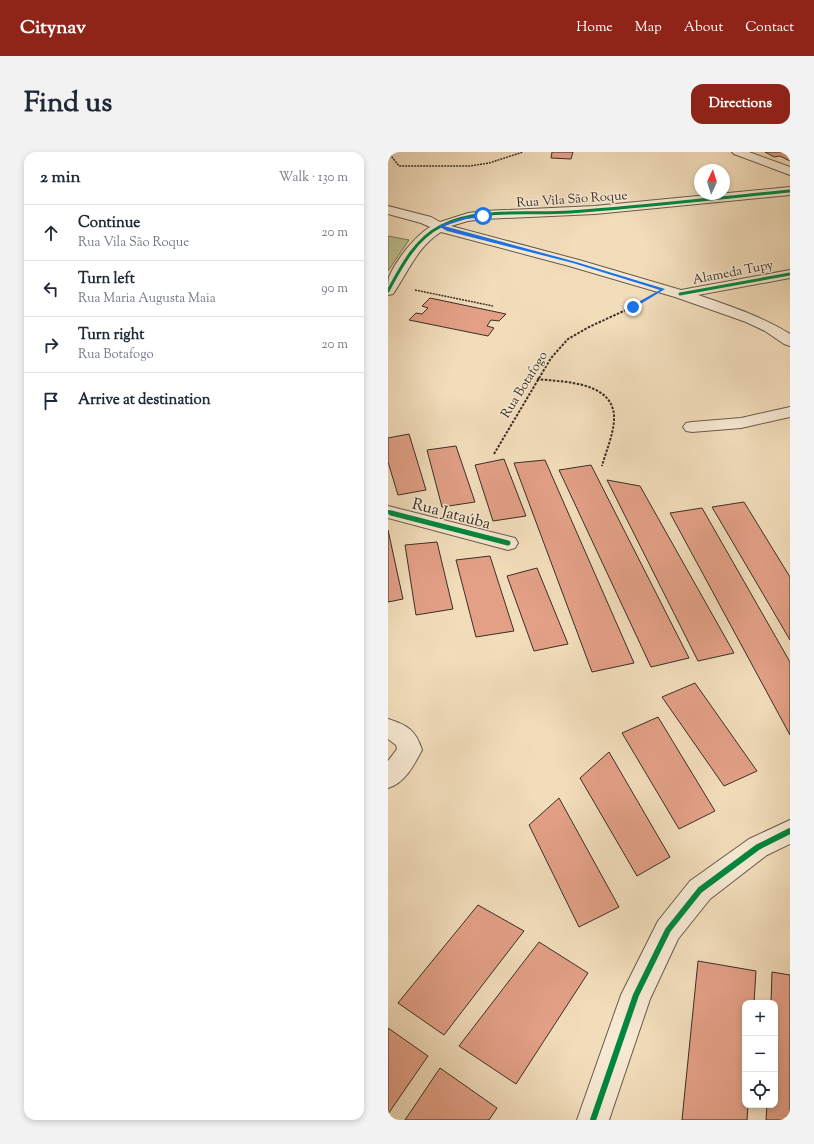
<!DOCTYPE html>
<html lang="en">
<head>
<meta charset="utf-8">
<style>
	:root { --surface:#fff; --page:#f2f2f3; --text:#1f2937; --muted:#747a83; --line:#e0e1e3; --accent:#8f2418 }
	body { margin:0; font-family:"Sorts Mill Goudy",serif; background:var(--page); color:var(--text) }
	.controls { position:absolute; right:12px; bottom:12px; display:grid; overflow:hidden; border-radius:8px; box-shadow:0 2px 6px #0003 }
	.controls button { width:36px; height:36px; display:grid; place-items:center; padding:0; border:0; border-bottom:1px solid var(--line); background:var(--surface); color:var(--text); font:20px sans-serif }
	.compass { position:absolute; left:306px; top:12px; width:36px; height:36px; border-radius:50%; background:var(--surface); box-shadow:0 2px 6px #0003; rotate:4deg }
	.stop { position:absolute; width:12px; height:12px; margin:-9px; border:3px solid #1a73e8; border-radius:50%; background:#fff }
	.stop.end { background:#1a73e8; border-color:#fff; box-shadow:0 1px 4px #0008 }
	.list { margin:0; padding:0; list-style:none }
	h2 { display:flex; justify-content:space-between; align-items:center; height:52px; margin:0; padding:0 16px; font-size:17px }
	h2 small { font-size:13px; font-weight:400; color:var(--muted) }
	.list li { display:grid; grid-template-columns:26px 1fr auto; gap:12px; align-items:center; box-sizing:border-box; height:56px; padding:0 16px; border-top:1px solid var(--line) }
	.list b { display:block; font-size:15px; white-space:nowrap }
	.list p { margin:0; font-size:13px; white-space:nowrap; color:var(--muted) }
	.list em { font-size:13px; font-style:normal; color:var(--muted) }
	.icon { flex:none; width:22px; height:22px; fill:none; stroke:currentColor; stroke-width:2; stroke-linecap:round; stroke-linejoin:round }
	.map { position:relative; flex:none; width:402px; height:968px; overflow:hidden; border-radius:12px }
	header { display:flex; align-items:center; gap:24px; box-sizing:border-box; height:56px; padding:0 20px; background:var(--accent); color:#fff }
	header strong { font-size:19px }
	nav { display:flex; gap:22px; margin-inline-start:auto; font-size:14px }
	.intro { display:flex; align-items:center; justify-content:space-between; box-sizing:border-box; height:96px; padding:0 24px }
	h1 { margin:0; font-size:28px }
	.button { padding:10px 18px; border-radius:12px; background:var(--accent); color:#fff; font-size:14px; font-weight:700 }
	main { display:flex; gap:24px; padding:0 24px }
	aside { flex:1; background:var(--surface); border-radius:12px; box-shadow:0 2px 6px #0003 }
	.map>svg:first-child { display:block }
</style>
</head>
<body>
<header>
<strong>Citynav</strong>
<nav><a>Home</a><a>Map</a><a>About</a><a>Contact</a></nav>
</header>
<div class="intro"><h1>Find us</h1><a class="button">Directions</a></div>
<main>
<aside>
<h2>2 min<small>Walk · 130 m</small></h2>
<ul class="list">
<li><svg class="icon" aria-label="ahead" viewBox="0 0 24 24"><path d="M12 20V5M6 11l6-6 6 6"/></svg><div><b>Continue</b><p>Rua Vila São Roque</p></div><em>20 m</em></li>
<li><svg class="icon" aria-label="left" viewBox="0 0 24 24"><path d="M17 20v-9H6M10 6l-5 5 5 5"/></svg><div><b>Turn left</b><p>Rua Maria Augusta Maia</p></div><em>90 m</em></li>
<li><svg class="icon" aria-label="right" viewBox="0 0 24 24"><path d="M7 20v-9h11M14 6l5 5-5 5"/></svg><div><b>Turn right</b><p>Rua Botafogo</p></div><em>20 m</em></li>
<li><svg class="icon" aria-label="arrive" viewBox="0 0 24 24"><path d="M6 21V4h12l-3 4 3 4H6"/></svg><div><b>Arrive at destination</b></div></li>
</ul>
</aside>
<div class="map">
<svg width="402" height="968" viewBox="0 0 402 968">
	<rect width="100%" height="100%" fill="#f2ddbb"/>
	<filter id="stains"><feTurbulence type="fractalNoise" baseFrequency=".005" numOctaves="4"/><feColorMatrix values="0 0 0 0 .2 0 0 0 0 .09 0 0 0 0 .02 0 0 0 .5 -.17"/></filter>
	<radialGradient id="worn" r=".72"><stop offset=".6" stop-color="#630" stop-opacity="0"/><stop offset="1" stop-color="#630" stop-opacity=".3"/></radialGradient>
	<!-- green -->
	<path fill="#bdc08e" stroke="#7c785a" d="M 0,84 L 21,88 L 0,119 Z"/>
	<!-- building -->
	<path fill="#e3a087" stroke="#3a2f25" d="M 164,0 L 185,0 L 183,7 L 163,6 Z
		M 377,0 L 402,0 L 402,9 L 392,4 L 386,5 Z
		M 42,146 L 118,162 L 111,169 L 103,168 L 99,174 L 106,176 L 100,184 L 21,168 L 28,161 L 34,162 L 40,156 L 34,154 Z
		M 21,282 L 38,338 L 10,343 L 0,310 L 0,286 Z
		M 68,294 L 87,350 L 54,355 L 39,298 Z
		M 116,307 L 138,364 L 105,369 L 87,313 Z
		M 157,308 L 246,511 L 204,520 L 126,311 Z
		M 203,313 L 301,506 L 263,515 L 171,318 Z
		M 219,328 L 252,334 L 346,501 L 310,509 Z
		M 356,350 L 402,425 L 402,488 L 324,355 Z
		M 314,356 L 402,510 L 402,583 L 282,361 Z
		M 0,378 L 15,447 L 0,450 Z
		M 49,390 L 65,457 L 28,463 L 17,393 Z
		M 102,404 L 126,479 L 88,485 L 68,408 Z
		M 149,416 L 180,492 L 146,499 L 119,424 Z
		M 307,531 L 369,619 L 336,634 L 274,545 Z
		M 270,565 L 327,659 L 291,677 L 234,581 Z
		M 221,600 L 282,705 L 249,724 L 192,626 Z
		M 171,646 L 231,755 L 191,775 L 141,673 Z
		M 90,753 L 136,779 L 56,883 L 10,851 Z
		M 151,790 L 200,821 L 128,932 L 71,894 Z
		M 310,809 L 368,819 L 366,851 L 357,851 L 357,953 L 360,953 L 359,968 L 294,968 Z
		M 384,820 L 402,823 L 402,968 L 378,968 L 379,953 L 387,953 L 387,851 L 383,851 Z
		M 0,876 L 40,904 L 0,962 Z
		M 52,916 L 109,956 L 101,968 L 17,968 Z"/>
	<g fill="none" stroke-linecap="round" stroke-linejoin="round">
		<defs>
			<path id="street" d="M 344,0 L 361,0 L 402,15 L 402,23 L 346,2 Z
				M 402,35 L 402,43 L 207,62 L 96,67 L 80,69 L 63,74 L 191,108 L 293,138 L 402,118 L 402,126 L 310,143 C 342,154 373,164 402,182 L 402,194 L 396,192 L 377,179 L 358,170 L 287,145 L 181,114 L 53,80 C 29,95 20,120 5,142 L 0,143 C 0,138 0,130 1,125 C 8,108 27,84 42,75 L 33,71 L 0,62 L 0,54 L 43,65 L 52,70 L 80,61 L 96,59 L 207,54 Z
				M 402,255 L 402,265 L 353,276 L 304,280 L 298,279 L 295,275 L 298,271 L 304,270 L 353,266 Z
				M 0,354 L 127,386 L 130,391 L 127,396 L 120,398 L 0,366 Z
				M 0,567 C 19,573 28,578 34,598 C 26,613 17,631 0,636 L 0,609 L 9,597 L 8,593 L 0,587 Z
				M 402,668 L 402,692 L 379,703 L 322,747 L 290,787 L 262,847 L 221,968 L 189,968 L 233,843 L 270,769 L 302,729 L 361,687 Z"/>
		</defs>
		<!-- street casing -->
		<use href="#street" stroke="#685a4a" stroke-width="2"/>
		<!-- path-far1 -->
		<path stroke="#3a2f25" stroke-width="1.5" stroke-dasharray="2 1" stroke-linecap="butt" d="M 0,0 L 11,14 L 82,14 L 101,11 L 135,0
			M 27,138 L 105,154
			M 237,158 L 250,152"/>
		<!-- path -->
		<path stroke="#3a2f25" stroke-width="2" stroke-dasharray="2.5 1.5" stroke-linecap="butt" d="M 149,227 C 174,230 223,229 226,263 C 227,279 218,299 214,314
			M 106,302 L 163,206 L 180,187 L 201,175 L 240,157"/>
		<!-- street -->
		<use href="#street" fill="#f7e9d3" fill-rule="evenodd"/>
		<defs>
			<path id="cycleway-far3" d="M 0,139 C 13,115 27,87 53,74 C 89,55 142,63 182,60 C 255,55 329,46 402,39
				M 292,142 L 402,122"/>
			<path id="cycleway-far2" d="M 0,360 L 7,362"/>
			<path id="cycleway-far1" d="M 3,361 L 120,391"/>
			<path id="cycleway" d="M 205,968 L 248,843 L 280,778 L 312,738 L 370,695 L 402,679"/>
		</defs>
		<!-- cycleway-far3 casing -->
		<use href="#cycleway-far3" stroke="#f7e9d3" stroke-width="4.5"/>
		<!-- cycleway-far2 casing -->
		<use href="#cycleway-far2" stroke="#f7e9d3" stroke-width="6"/>
		<!-- cycleway-far1 casing -->
		<use href="#cycleway-far1" stroke="#f7e9d3" stroke-width="8"/>
		<!-- cycleway casing -->
		<use href="#cycleway" stroke="#f7e9d3" stroke-width="9"/>
		<!-- cycleway-far3 -->
		<use href="#cycleway-far3" stroke="#00873e" stroke-width="3"/>
		<!-- cycleway-far2 -->
		<use href="#cycleway-far2" stroke="#00873e" stroke-width="4"/>
		<!-- cycleway-far1 -->
		<use href="#cycleway-far1" stroke="#00873e" stroke-width="5"/>
		<!-- cycleway -->
		<use href="#cycleway" stroke="#00873e" stroke-width="6"/>
	</g>
	<!-- route -->
	<path fill="#1a73e8" d="M 95,63 L 96,65 L 78,67 L 56,74 L 188,110 L 277,137 L 246,156 L 243,156 L 243,154 L 272,138 L 185,111 L 59,79 L 50,74 L 77,65 Z"/>
	<g text-anchor="middle" dominant-baseline="central" stroke-width="3" stroke-linejoin="round" paint-order="stroke">
		<!-- far-street labels -->
		<g font-size="13" fill="#3a2f25" stroke="#f7e9d3">
			<text transform="translate(184 48) rotate(-4)">Rua Vila São Roque</text>
			<text transform="translate(345 121) rotate(-11)">Alameda Tupy</text>
			<text transform="translate(137 233) rotate(-58)">Rua Botafogo</text>
		</g>
		<!-- street labels -->
		<g font-size="16" fill="#3a2f25" stroke="#f7e9d3">
			<text transform="translate(63 363) rotate(15)">Rua Jataúba</text>
		</g>
	</g>
	<rect width="100%" height="100%" filter="url(#stains)"/>
	<rect width="100%" height="100%" fill="url(#worn)"/>
</svg>
<div class="controls">
<button>+</button>
<button>−</button>
<button><svg class="icon" aria-label="locate" viewBox="0 0 24 24"><circle cx="12" cy="12" r="6"/><path d="M12 2v4M12 18v4M2 12h4M18 12h4"/></svg></button>
</div>
<svg class="compass" viewBox="-18 -18 36 36"><path d="M0-13l5 13h-10z" fill="#e53935"/><path d="M0 13l5-13h-10z" fill="#747a83"/></svg>
<div class="stop" style="left:95px;top:64px"></div>
<div class="stop end" style="left:245px;top:155px"></div>
</div>
</main>
</body>
</html>
